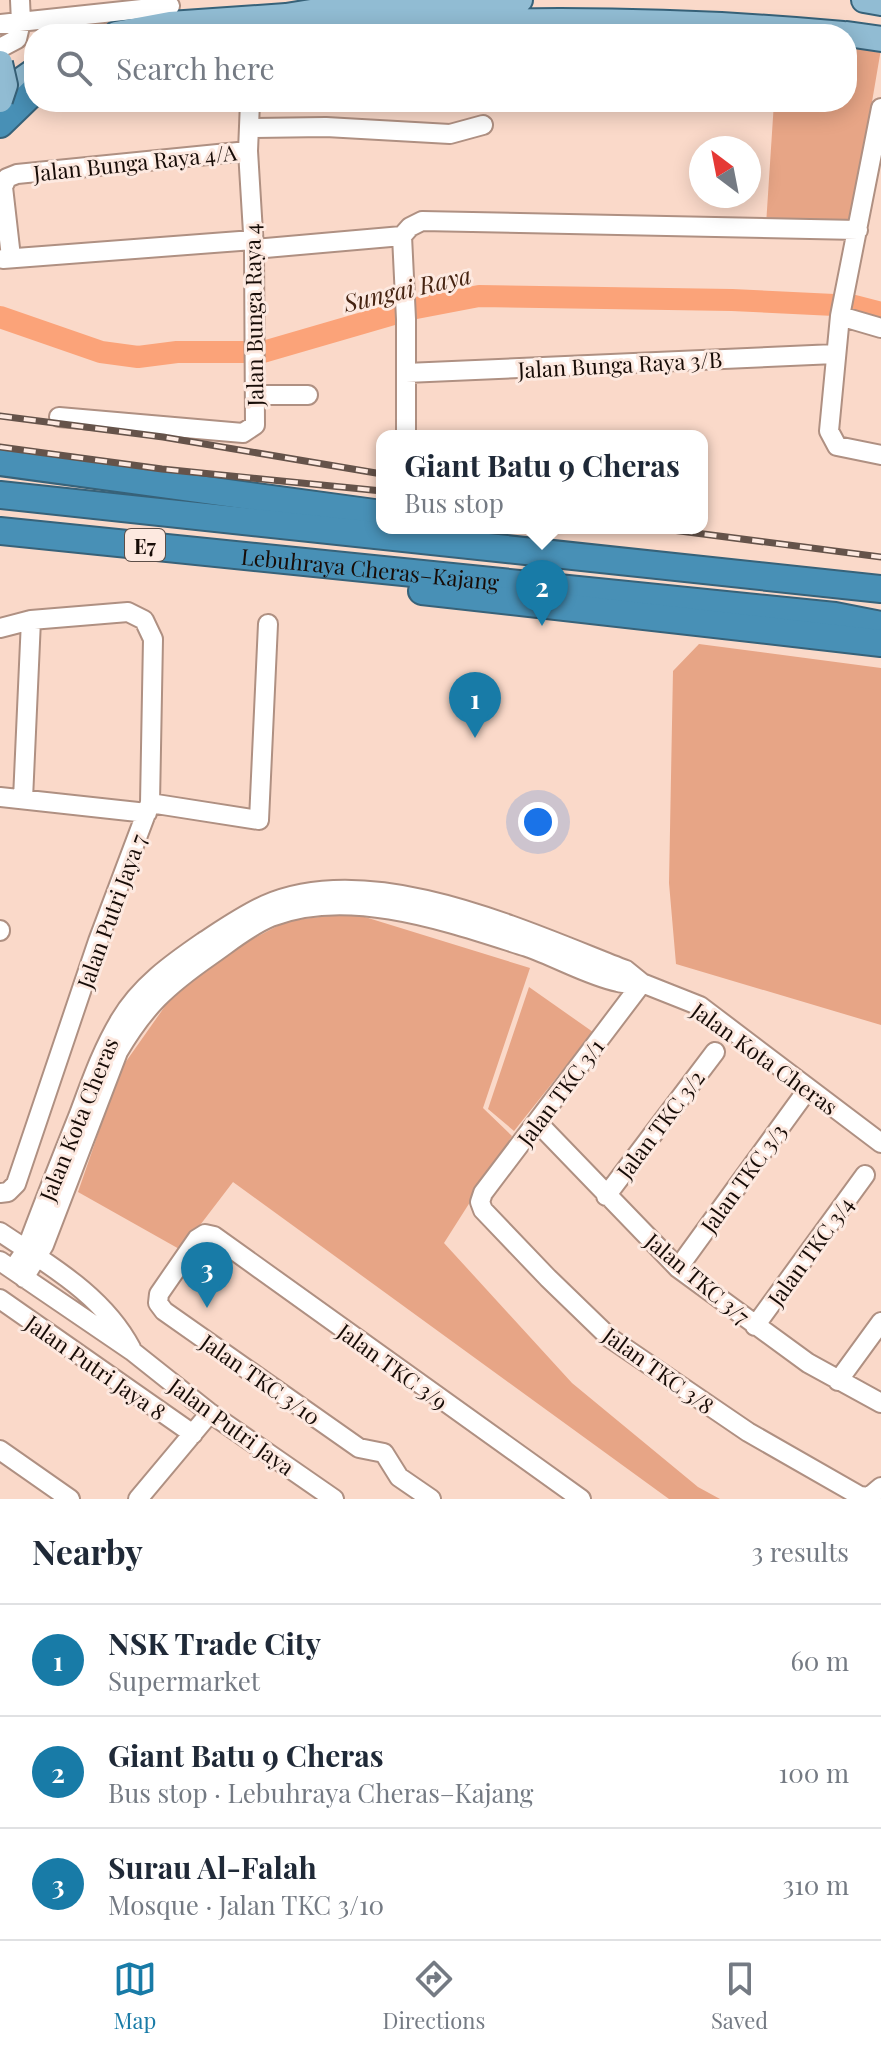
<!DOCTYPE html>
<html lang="en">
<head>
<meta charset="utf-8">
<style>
	:root { --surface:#fff; --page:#f6f6f7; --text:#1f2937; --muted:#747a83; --line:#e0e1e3; --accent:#187ba7 }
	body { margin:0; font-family:"Playfair Display",serif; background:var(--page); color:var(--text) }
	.compass { position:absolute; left:689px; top:136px; width:72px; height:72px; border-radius:50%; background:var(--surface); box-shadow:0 4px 20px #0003; rotate:328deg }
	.you { position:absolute; left:538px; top:822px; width:28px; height:28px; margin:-20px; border:6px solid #fff; border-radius:50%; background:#1a73e8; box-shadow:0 0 0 12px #1a73e833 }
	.badge { display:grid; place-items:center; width:52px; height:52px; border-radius:50%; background:var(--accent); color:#fff; font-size:26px; font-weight:700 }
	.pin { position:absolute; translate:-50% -66px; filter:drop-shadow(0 2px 4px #0008) }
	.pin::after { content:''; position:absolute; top:42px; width:28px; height:24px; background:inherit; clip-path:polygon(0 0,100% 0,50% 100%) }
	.popup { position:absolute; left:376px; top:430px; width:332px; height:104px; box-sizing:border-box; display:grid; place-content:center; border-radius:16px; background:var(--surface); filter:drop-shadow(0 2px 6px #0005); font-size:26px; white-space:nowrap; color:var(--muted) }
	.popup b { font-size:30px; color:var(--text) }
	.popup::after { content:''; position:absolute; left:50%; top:100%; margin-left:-16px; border:16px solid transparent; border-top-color:var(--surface) }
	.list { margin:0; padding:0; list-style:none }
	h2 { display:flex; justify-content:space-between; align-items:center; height:104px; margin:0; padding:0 32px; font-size:34px }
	h2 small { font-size:26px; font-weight:400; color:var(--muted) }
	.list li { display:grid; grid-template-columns:52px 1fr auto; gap:24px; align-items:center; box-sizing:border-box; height:112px; padding:0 32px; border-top:2px solid var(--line) }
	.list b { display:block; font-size:30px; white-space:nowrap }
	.list p { margin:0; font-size:26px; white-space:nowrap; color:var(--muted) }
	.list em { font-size:26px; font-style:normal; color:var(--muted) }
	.icon { flex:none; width:44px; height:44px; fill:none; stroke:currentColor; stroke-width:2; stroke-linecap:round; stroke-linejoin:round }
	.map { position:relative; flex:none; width:881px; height:1499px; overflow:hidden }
	.search { position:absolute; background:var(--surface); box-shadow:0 4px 20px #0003; left:24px; right:24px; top:24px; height:88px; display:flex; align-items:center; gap:20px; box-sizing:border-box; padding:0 28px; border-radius:32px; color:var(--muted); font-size:30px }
	.sheet { height:440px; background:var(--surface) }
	nav { display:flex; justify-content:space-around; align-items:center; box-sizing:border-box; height:112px; border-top:2px solid var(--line); background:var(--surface); font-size:22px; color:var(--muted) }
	nav a { display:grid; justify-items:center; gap:4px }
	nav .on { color:var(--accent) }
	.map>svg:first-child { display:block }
</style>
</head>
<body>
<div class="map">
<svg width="881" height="1499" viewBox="0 0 881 1499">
	<rect width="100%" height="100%" fill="#fad9c9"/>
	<!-- green -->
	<path fill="#e7a586" d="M 847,47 L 881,49 L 852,219 L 766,225 L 774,102 L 847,102 Z
		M 699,644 L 881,668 L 881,1025 L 676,964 L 669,883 L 673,671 Z
		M 352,913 L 530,968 L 483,1108 L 512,1136 L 444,1243 L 572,1383 L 698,1487 L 720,1499 L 669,1499 L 233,1182 L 181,1250 L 78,1192 L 120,1070 L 175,992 L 245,943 L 287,921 Z
		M 529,987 L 593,1032 L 514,1131 L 488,1109 Z"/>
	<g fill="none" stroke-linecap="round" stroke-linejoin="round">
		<!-- river -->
		<path stroke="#fba379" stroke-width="22" d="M 0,317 L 101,352 L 138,357 L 177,352 L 263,352 L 411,309 L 479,296 L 732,300 L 855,306 L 881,313"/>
		<defs>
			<path id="minor" d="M 0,24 L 170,6
				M 0,48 L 17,39 L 21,22 L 20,0
				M 881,108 L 840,316 L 829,431 L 837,446 L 881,455
				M 249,128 L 326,127 L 450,134 L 483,125
				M 402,236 L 406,319 L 406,436
				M 254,249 L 402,236 L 410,227 L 422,221 L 858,230
				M 11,257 L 3,187 L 7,178 L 17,174 L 248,151
				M 3,259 L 253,240
				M 840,316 L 881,328
				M 406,373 L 835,354
				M 255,395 L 308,395
				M 59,417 L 243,433 L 255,425 L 254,249 L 248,151 L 250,102
				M 0,628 L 31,620 L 128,612 L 144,620 L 153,639 L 150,803 L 98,941 L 16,1184 L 8,1192 L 0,1193
				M 0,797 L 147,813
				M 23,799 L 31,620
				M 150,803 L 259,820 L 268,624
				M 0,931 L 0,930
				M 642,983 L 483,1193 L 480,1202 L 483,1210 L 548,1278 L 610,1338 L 748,1432 L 860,1496 L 869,1497 L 881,1487
				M 538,1123 L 678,1268 L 808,1363 L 881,1403
				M 606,1196 L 715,1052
				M 0,1232 C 49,1265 103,1295 131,1348
				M 0,1261 L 132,1351 L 210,1413 L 334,1499
				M 678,1268 L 808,1089
				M 13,1269 L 26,1250 C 43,1204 61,1159 79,1114 C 91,1082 102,1050 120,1020 C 140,986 171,964 203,942 C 223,929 243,915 265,905 C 372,858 525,931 626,970 L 642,983 L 700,1006 L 881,1143
				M 24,1278 L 44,1245 L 118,1052 C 145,1006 167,986 210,956 C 229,943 249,926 271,917 C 350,886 451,923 527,947 C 556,957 589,976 618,982 C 625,984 635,983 642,983
				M 0,1299 L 193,1434
				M 755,1326 L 865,1175
				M 838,1381 L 881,1322
				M 0,1450 L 70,1499
				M 138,1499 L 210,1413
				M 431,1499 L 399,1477 L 384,1453 L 359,1448 L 164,1311 L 158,1303 L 159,1294 L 197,1239 L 205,1234 L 214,1236 L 581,1499"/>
			<path id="major" d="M 864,0 L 881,3
				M 116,34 L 170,24 L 286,16 L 362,4 L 520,0
				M 260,34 C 451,18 652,16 843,34
				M 847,34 L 881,39
				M 0,95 L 34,71"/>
			<g id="highway">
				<path d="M 0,124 L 34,91"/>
				<path d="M 0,462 L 382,514"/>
				<path d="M 0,495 L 881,589"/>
				<path id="s1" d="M 0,531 L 835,616 L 881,625"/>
				<path d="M 422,591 L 881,643"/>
			</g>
		</defs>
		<!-- minor casing -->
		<use href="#minor" stroke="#af9082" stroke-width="22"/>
		<!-- major casing -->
		<use href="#major" stroke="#376279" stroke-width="28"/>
		<!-- highway casing -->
		<use href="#highway" stroke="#376279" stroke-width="30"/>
		<!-- minor -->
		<use href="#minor" stroke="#fff" stroke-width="18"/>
		<!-- major -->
		<use href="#major" stroke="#91bcd3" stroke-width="24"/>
		<!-- highway -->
		<use href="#highway" stroke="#4890b6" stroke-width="26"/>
		<defs>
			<path id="rail" d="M 0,416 L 163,437 L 382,474
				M 0,447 L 162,469 L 382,491
				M 657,528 L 881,557"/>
		</defs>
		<!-- rail casing -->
		<use href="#rail" stroke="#65534a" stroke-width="7"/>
		<!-- rail -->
		<use href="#rail" stroke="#fde9e0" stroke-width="4" stroke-dasharray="12" stroke-linecap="butt"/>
		<defs>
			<path id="major-bridge" d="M 0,63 L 5,85 L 0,100"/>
		</defs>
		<!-- major-bridge casing -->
		<use href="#major-bridge" stroke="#376279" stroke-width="28" stroke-linecap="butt"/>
		<!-- major-bridge -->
		<use href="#major-bridge" stroke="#91bcd3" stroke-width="24"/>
	</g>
	<g text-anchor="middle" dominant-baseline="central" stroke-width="6" stroke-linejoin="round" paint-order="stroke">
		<!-- shield labels -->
		<rect fill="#fde9e0" stroke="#5c4e48" stroke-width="2" x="125" y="529" width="40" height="32" rx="6"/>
		<g font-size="20" font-weight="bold" fill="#170c07">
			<text x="145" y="545">E7</text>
		</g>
		<!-- street labels -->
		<g font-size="22" fill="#170c07" stroke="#fde9e0">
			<text transform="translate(135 162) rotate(-6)">Jalan Bunga Raya 4/A</text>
			<text transform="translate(253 315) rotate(-91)">Jalan Bunga Raya 4</text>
			<text transform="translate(620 364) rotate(-3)">Jalan Bunga Raya 3/B</text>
			<text stroke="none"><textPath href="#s1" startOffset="372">Lebuhraya Cheras–Kajang</textPath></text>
			<text transform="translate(111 911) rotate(-70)">Jalan Putri Jaya 7</text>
			<text transform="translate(765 1058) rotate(36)">Jalan Kota Cheras</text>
			<text transform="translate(560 1092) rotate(-53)">Jalan TKC 3/1</text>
			<text transform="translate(78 1119) rotate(-68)">Jalan Kota Cheras</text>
			<text transform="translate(660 1124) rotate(-53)">Jalan TKC 3/2</text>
			<text transform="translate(743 1178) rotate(-54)">Jalan TKC 3/3</text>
			<text transform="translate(810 1251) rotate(-54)">Jalan TKC 3/4</text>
			<text transform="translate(698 1278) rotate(40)">Jalan TKC 3/7</text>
			<text transform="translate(393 1366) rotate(36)">Jalan TKC 3/9</text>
			<text transform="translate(96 1367) rotate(35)">Jalan Putri Jaya 8</text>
			<text transform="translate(659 1370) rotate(36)">Jalan TKC 3/8</text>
			<text transform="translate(261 1379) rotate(35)">Jalan TKC 3/10</text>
			<text transform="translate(232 1426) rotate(36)">Jalan Putri Jaya</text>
		</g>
		<!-- water labels -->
		<g font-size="24" font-style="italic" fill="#452311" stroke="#fde9e0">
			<text transform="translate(407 288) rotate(-13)">Sungai Raya</text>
		</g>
	</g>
</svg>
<svg class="compass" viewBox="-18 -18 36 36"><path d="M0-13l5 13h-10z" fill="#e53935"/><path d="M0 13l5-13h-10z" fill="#747a83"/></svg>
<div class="you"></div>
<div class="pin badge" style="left:475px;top:738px">1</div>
<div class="pin badge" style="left:542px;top:626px">2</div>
<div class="popup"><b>Giant Batu 9 Cheras</b>Bus stop</div>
<div class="pin badge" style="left:207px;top:1308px">3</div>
<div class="search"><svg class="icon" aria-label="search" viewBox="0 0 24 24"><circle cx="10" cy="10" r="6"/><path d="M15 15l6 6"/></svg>Search here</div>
</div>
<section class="sheet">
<h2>Nearby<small>3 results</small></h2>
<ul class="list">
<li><span class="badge">1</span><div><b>NSK Trade City</b><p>Supermarket</p></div><em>60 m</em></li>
<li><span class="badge">2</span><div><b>Giant Batu 9 Cheras</b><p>Bus stop · Lebuhraya Cheras–Kajang</p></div><em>100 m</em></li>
<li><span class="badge">3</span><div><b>Surau Al-Falah</b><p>Mosque · Jalan TKC 3/10</p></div><em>310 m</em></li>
</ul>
</section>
<nav>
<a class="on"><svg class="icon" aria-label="map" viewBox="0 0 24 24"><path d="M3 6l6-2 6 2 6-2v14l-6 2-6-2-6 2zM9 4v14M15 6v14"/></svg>Map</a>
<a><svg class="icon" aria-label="directions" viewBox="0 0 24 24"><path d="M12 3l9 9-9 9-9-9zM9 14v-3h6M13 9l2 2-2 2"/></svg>Directions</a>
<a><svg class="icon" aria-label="saved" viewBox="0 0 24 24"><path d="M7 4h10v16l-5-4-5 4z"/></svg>Saved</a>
</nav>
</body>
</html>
